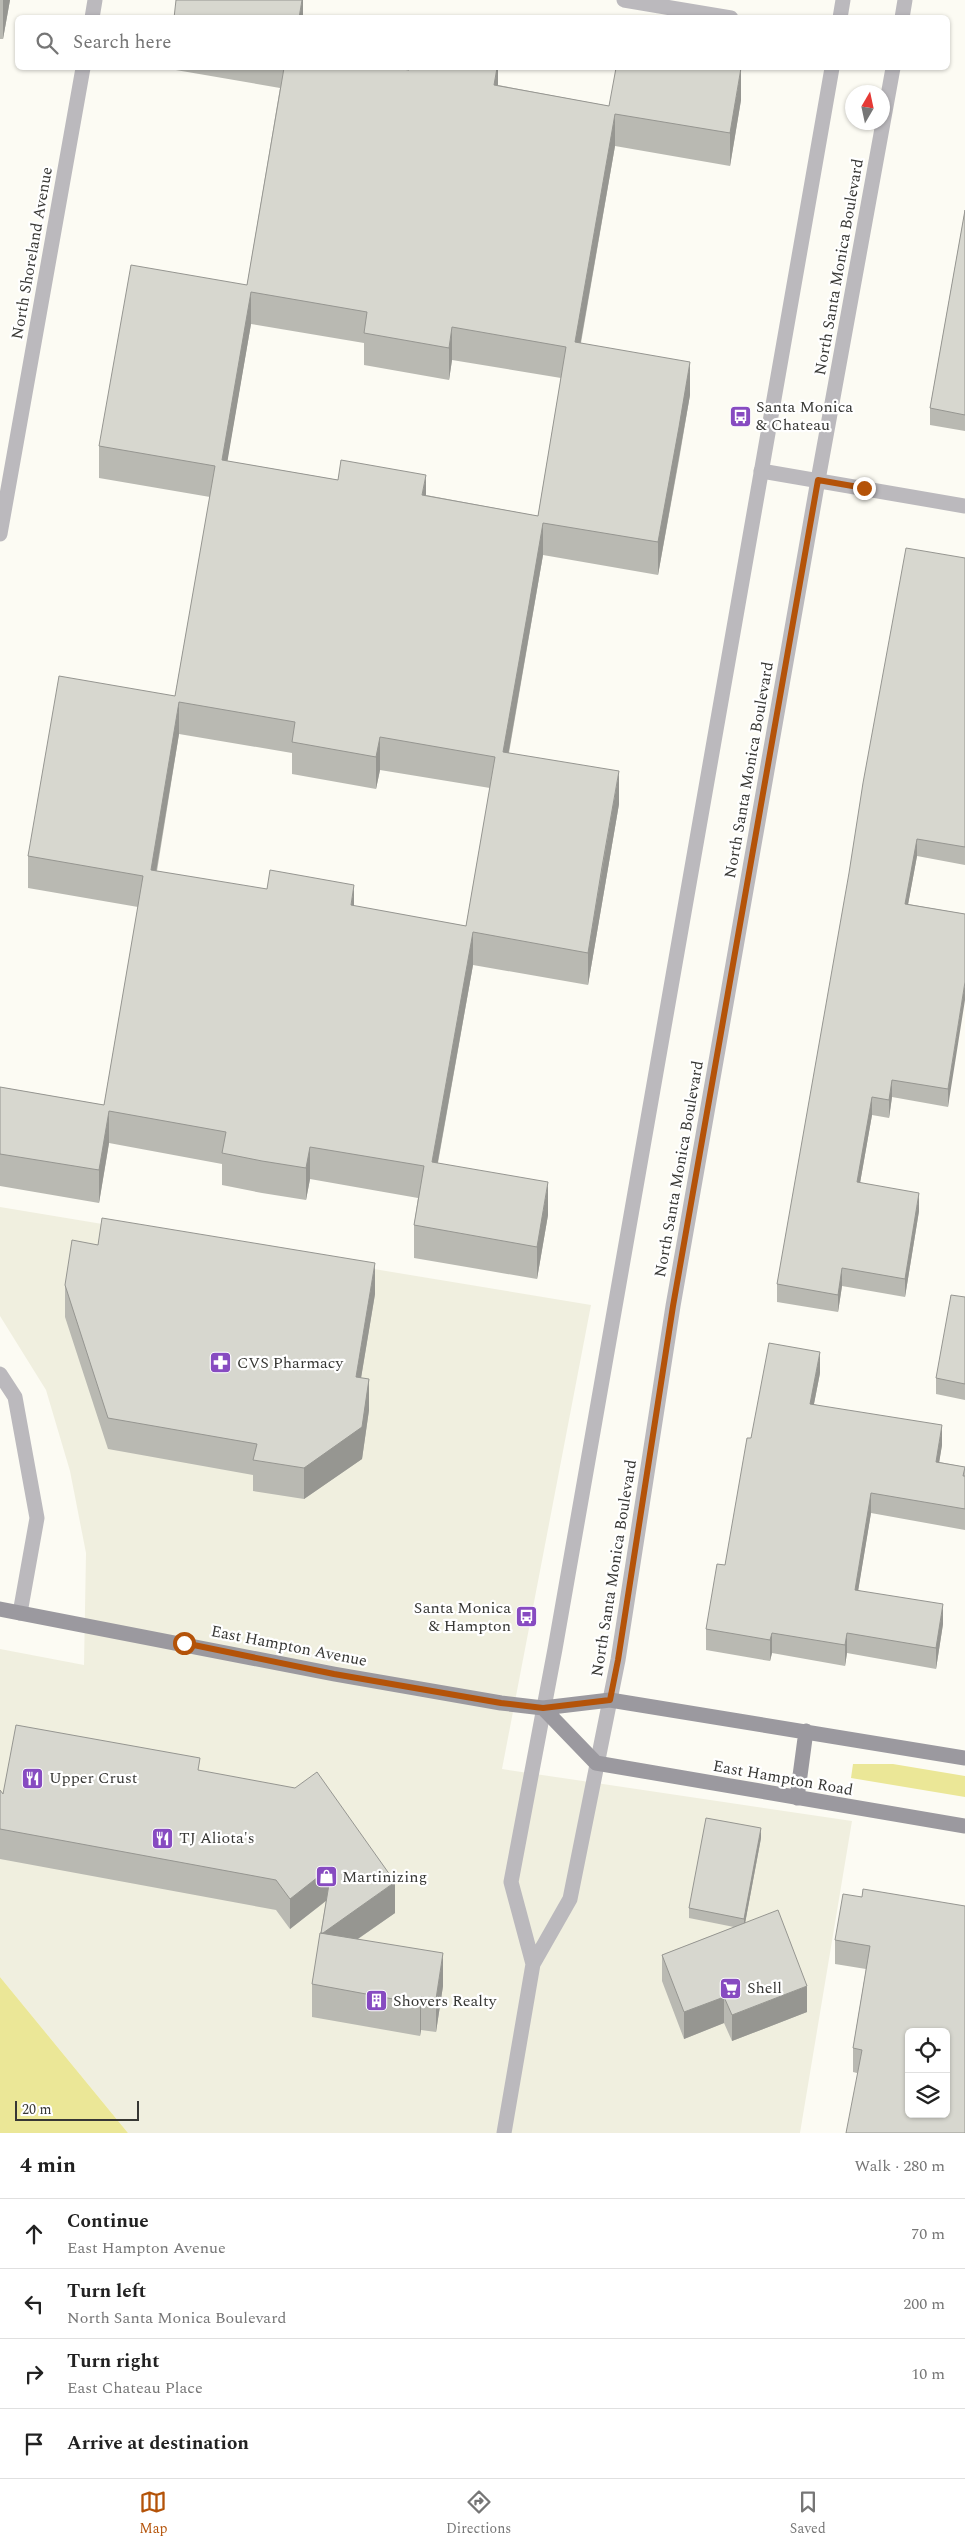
<!DOCTYPE html>
<html lang="en">
<head>
<meta charset="utf-8">
<style>
	:root { --surface:#fff; --page:#f6f6f6; --text:#222; --muted:#767676; --line:#e0e0e0; --accent:#b45309 }
	body { margin:0; font-family:Spectral,serif; background:var(--page); color:var(--text) }
	.controls { position:absolute; right:15px; bottom:15px; display:grid; overflow:hidden; border-radius:8px; box-shadow:0 1px 4px #0004 }
	.controls button { width:45px; height:45px; display:grid; place-items:center; padding:0; border:0; border-bottom:1px solid var(--line); background:var(--surface); color:var(--text); font:25px sans-serif }
	.compass { position:absolute; left:845px; top:85px; width:45px; height:45px; border-radius:50%; background:var(--surface); box-shadow:0 1px 4px #0004; rotate:9deg }
	.scale { position:absolute; left:15px; bottom:12px; width:124px; box-sizing:border-box; padding-left:5px; border:2px solid #373734; border-top:0; font-size:14px; line-height:18px; white-space:nowrap; color:#373734; -webkit-text-stroke:4px #fff; paint-order:stroke }
	.stop { position:absolute; width:15px; height:15px; margin:-11px; border:4px solid #b45309; border-radius:50%; background:#fff }
	.stop.end { background:#b45309; border-color:#fff; box-shadow:0 1px 5px #0008 }
	.list { margin:0; padding:0; list-style:none }
	h2 { display:flex; justify-content:space-between; align-items:center; height:65px; margin:0; padding:0 20px; font-size:21px }
	h2 small { font-size:16px; font-weight:400; color:var(--muted) }
	.list li { display:grid; grid-template-columns:32px 1fr auto; gap:15px; align-items:center; box-sizing:border-box; height:70px; padding:0 20px; border-top:1px solid var(--line) }
	.list b { display:block; font-size:19px; white-space:nowrap }
	.list p { margin:0; font-size:16px; white-space:nowrap; color:var(--muted) }
	.list em { font-size:16px; font-style:normal; color:var(--muted) }
	.icon { flex:none; width:28px; height:28px; fill:none; stroke:currentColor; stroke-width:2; stroke-linecap:round; stroke-linejoin:round }
	.map { position:relative; flex:none; width:965px; height:2133px; overflow:hidden }
	.search { position:absolute; background:var(--surface); box-shadow:0 1px 4px #0004; left:15px; right:15px; top:15px; height:55px; display:flex; align-items:center; gap:12px; box-sizing:border-box; padding:0 18px; border-radius:8px; color:var(--muted); font-size:19px }
	.sheet { height:345px; background:var(--surface) }
	nav { display:flex; justify-content:space-around; align-items:center; box-sizing:border-box; height:70px; border-top:1px solid var(--line); background:var(--surface); font-size:14px; color:var(--muted) }
	nav a { display:grid; justify-items:center; gap:2px }
	nav .on { color:var(--accent) }
	.map>svg:first-child { display:block }
</style>
</head>
<body>
<div class="map">
<svg width="965" height="2133" viewBox="0 0 965 2133">
	<rect width="100%" height="100%" fill="#fcfbf3"/>
	<!-- built -->
	<path fill="#f0efdf" d="M 0,1207 L 591,1305 L 502,1769 L 852,1821 L 800,2133 L 128,2133 L 0,1977 L 0,1649 L 84,1665 L 86,1553 L 70,1471 L 46,1390 L 0,1316 Z"/>
	<!-- green -->
	<path fill="#ebe797" d="M 853,1764 L 893,1764 L 965,1776 L 965,1797 L 851,1778 Z
		M 0,1977 L 128,2133 L 0,2133 Z"/>
	<g fill="none" stroke-linecap="round" stroke-linejoin="round">
		<!-- minor -->
		<path stroke="#bbb9bd" stroke-width="15" d="M 624,0 L 731,18
			M 92,18 L 95,0
			M 761,471 L 965,506
			M 0,534 L 83,68
			M 0,1374 L 15,1397 L 37,1518 L 20,1613"/>
		<!-- tertiary -->
		<path stroke="#bbb9bd" stroke-width="15" d="M 840,18 L 843,0
			M 902,18 L 905,0
			M 533,1964 L 511,1882 L 555,1649 L 832,68
			M 504,2133 L 533,1964 L 570,1899 L 618,1660 L 673,1306 L 818,480 L 893,68"/>
		<!-- secondary -->
		<path stroke="#9b999f" stroke-width="15" d="M 0,1609 L 334,1674 L 501,1703 L 543,1708 L 610,1700 L 965,1758
			M 543,1708 L 596,1763 L 965,1826
			M 797,1798 L 806,1731"/>
	</g>
	<!-- wall -->
	<path fill="#b9b9b2" fill-rule="evenodd" d="M 0,0 L 10,0 L 3,39 L 0,39 Z
		M 170,68 L 396,68 L 409,70 L 498,68 L 498,85 L 609,106 L 741,100 L 730,166 L 615,146 L 581,343 L 690,395 L 679,460 L 658,575 L 543,555 L 509,753 L 619,804 L 588,985 L 473,965 L 438,1163 L 548,1215 L 537,1279 L 414,1258 L 414,1225 L 418,1198 L 310,1179 L 306,1200 L 262,1193 L 222,1185 L 222,1164 L 109,1143 L 99,1203 L 0,1186 L 0,1087 L 104,1105 L 138,907 L 28,888 L 28,856 L 175,696 L 210,497 L 99,478 L 99,446 L 247,285 L 280,88 L 170,69 ZM 251,324 L 364,343 L 364,365 L 449,380 L 452,360 L 561,378 L 538,516 L 426,495 L 227,461 ZM 179,734 L 292,753 L 292,774 L 376,789 L 380,770 L 490,788 L 466,926 L 157,871 Z
		M 965,210 L 965,431 L 930,425 L 930,408 Z
		M 965,558 L 965,865 L 917,856 L 908,904 L 965,914 L 948,1107 L 892,1097 L 889,1118 L 872,1115 L 860,1183 L 919,1211 L 905,1297 L 842,1286 L 838,1312 L 777,1302 L 777,1284 Z
		M 65,1285 L 375,1294 L 361,1378 L 369,1410 L 362,1459 L 304,1499 L 253,1491 L 253,1475 L 108,1449 L 65,1317 Z
		M 965,1297 L 965,1400 L 936,1394 L 936,1378 Z
		M 820,1373 L 814,1404 L 942,1445 L 939,1462 L 965,1467 L 965,1530 L 871,1513 L 858,1590 L 943,1624 L 936,1669 L 847,1653 L 845,1666 L 772,1653 L 770,1661 L 706,1650 L 706,1629 L 725,1565 L 751,1438 Z
		M 200,1771 L 395,1913 L 358,1939 L 443,1986 L 436,2032 L 421,2030 L 420,2036 L 312,2017 L 312,1984 L 326,1901 L 290,1929 L 276,1910 L 0,1859 L 0,1790 L 3,1794 Z
		M 761,1838 L 745,1923 L 807,2012 L 732,2041 L 724,2023 L 684,2039 L 662,1981 L 662,1955 L 734,1927 L 689,1918 L 689,1908 Z
		M 862,1897 L 965,1906 L 857,2073 L 853,2072 L 853,2048 L 866,1969 L 835,1964 L 835,1940 Z"/>
	<!-- shaded-wall -->
	<path fill="#969691" d="M 3,0 L 10,0 L 3,39 Z
		M 302,0 L 303,0 L 303,18 L 299,18 Z
		M 497,68 L 498,68 L 498,98 L 494,85 Z
		M 741,68 L 741,100 L 730,166 L 730,133 Z
		M 615,114 L 615,146 L 575,374 L 575,342 Z
		M 251,292 L 251,324 L 222,493 L 222,460 Z
		M 452,327 L 452,360 L 449,380 L 449,348 Z
		M 690,362 L 690,395 L 658,575 L 658,542 Z
		M 426,475 L 426,507 L 422,495 Z
		M 543,523 L 543,555 L 503,784 L 503,752 Z
		M 179,702 L 179,734 L 151,902 L 151,870 Z
		M 380,737 L 380,770 L 376,789 L 376,757 Z
		M 619,771 L 619,804 L 588,985 L 588,953 Z
		M 917,839 L 917,856 L 905,921 L 905,904 Z
		M 354,885 L 354,918 L 351,905 Z
		M 473,932 L 473,965 L 432,1194 L 432,1162 Z
		M 965,982 L 965,1000 L 948,1107 L 948,1089 Z
		M 892,1080 L 892,1097 L 889,1118 L 889,1100 Z
		M 872,1097 L 872,1115 L 857,1200 L 857,1182 Z
		M 109,1111 L 109,1143 L 99,1203 L 99,1170 Z
		M 310,1147 L 310,1179 L 306,1200 L 306,1168 Z
		M 548,1182 L 548,1215 L 537,1279 L 537,1247 Z
		M 919,1193 L 919,1211 L 905,1297 L 905,1279 Z
		M 375,1263 L 375,1294 L 356,1408 L 356,1377 Z
		M 842,1268 L 842,1286 L 838,1312 L 838,1295 Z
		M 820,1352 L 820,1373 L 810,1424 L 810,1404 Z
		M 369,1379 L 369,1410 L 362,1459 L 304,1499 L 304,1468 Z
		M 942,1425 L 942,1445 L 936,1482 L 936,1462 Z
		M 871,1493 L 871,1513 L 855,1610 L 855,1590 Z
		M 943,1604 L 943,1624 L 936,1669 L 936,1648 Z
		M 772,1633 L 772,1653 L 770,1661 L 770,1640 Z
		M 847,1633 L 847,1653 L 845,1666 L 845,1645 Z
		M 761,1828 L 761,1838 L 744,1929 L 744,1919 Z
		M 332,1866 L 332,1896 L 290,1929 L 290,1899 Z
		M 395,1882 L 395,1913 L 320,1965 L 320,1935 Z
		M 443,1953 L 443,1986 L 436,2032 L 436,1999 Z
		M 807,1986 L 807,2012 L 732,2041 L 732,2015 Z
		M 421,1997 L 421,2030 L 420,2036 L 420,2004 Z
		M 724,1997 L 724,2023 L 684,2039 L 684,2012 Z"/>
	<!-- building -->
	<path fill="#d7d7cf" stroke="#969691" fill-rule="evenodd" d="M 176,0 L 302,0 L 299,18 L 174,18 Z
		M 284,68 L 396,68 L 409,70 L 409,68 L 497,68 L 494,85 L 609,106 L 616,68 L 741,68 L 730,133 L 615,114 L 575,342 L 690,362 L 679,427 L 658,542 L 543,523 L 529,605 L 503,752 L 619,771 L 602,867 L 588,953 L 473,932 L 432,1162 L 548,1182 L 537,1247 L 414,1225 L 424,1166 L 310,1147 L 306,1168 L 262,1161 L 222,1153 L 226,1132 L 109,1111 L 99,1170 L 0,1154 L 0,1087 L 104,1105 L 143,876 L 28,856 L 59,676 L 175,696 L 215,466 L 99,446 L 131,265 L 247,285 ZM 251,292 L 367,312 L 364,333 L 449,348 L 452,327 L 566,347 L 538,516 L 422,495 L 426,475 L 341,460 L 338,480 L 222,460 ZM 179,702 L 295,722 L 292,742 L 376,757 L 380,737 L 495,757 L 466,926 L 351,905 L 354,885 L 270,870 L 267,889 L 151,870 Z
		M 965,210 L 965,415 L 930,408 Z
		M 906,548 L 965,558 L 965,847 L 917,839 L 905,904 L 965,914 L 965,982 L 948,1089 L 892,1080 L 889,1100 L 872,1097 L 857,1182 L 919,1193 L 905,1279 L 842,1268 L 838,1295 L 777,1284 L 849,873 L 863,783 Z
		M 102,1218 L 375,1263 L 356,1377 L 369,1379 L 362,1427 L 304,1468 L 253,1460 L 257,1444 L 108,1418 L 65,1285 L 72,1240 L 98,1245 Z
		M 951,1295 L 965,1297 L 965,1384 L 936,1378 Z
		M 769,1343 L 820,1352 L 810,1404 L 942,1425 L 936,1462 L 965,1467 L 963,1476 L 965,1476 L 965,1509 L 871,1493 L 855,1590 L 943,1604 L 936,1648 L 847,1633 L 845,1645 L 772,1633 L 770,1640 L 706,1629 L 717,1564 L 725,1565 L 747,1438 L 751,1438 Z
		M 16,1725 L 200,1758 L 198,1770 L 295,1788 L 317,1772 L 395,1882 L 323,1933 L 321,1933 L 332,1866 L 290,1899 L 276,1880 L 0,1829 L 0,1790 L 3,1794 Z
		M 706,1818 L 761,1828 L 744,1919 L 689,1908 Z
		M 863,1889 L 965,1906 L 965,2133 L 846,2133 L 862,2050 L 853,2048 L 870,1946 L 835,1940 L 843,1894 L 862,1897 ZM 909,2032 L 946,2032 L 946,2114 L 909,2114 Z
		M 778,1910 L 807,1986 L 732,2015 L 724,1997 L 684,2012 L 662,1955 Z
		M 320,1933 L 443,1953 L 436,1999 L 421,1997 L 420,2004 L 312,1984 Z"/>
	<g fill="none" stroke-linecap="round" stroke-linejoin="round">
		<!-- route -->
		<path stroke="#b45309" stroke-width="6" d="M 184,1643 L 334,1674 L 501,1703 L 543,1708 L 610,1700 L 618,1660 L 673,1306 L 818,480 L 864,488"/>
	</g>
	<!-- icons -->
	<defs>
		<symbol id="bus-square" viewBox="-11 -11 22 22"><rect x="-9" y="-9" width="18" height="18" rx="4" fill="#874bc1" stroke="#fff"/><path d="M-5-6H5V4H4V6H2V4H-2V6H-4V4H-5ZM-3.5-4V0h7V-4ZM-3.5 1.2v1.5H-2V1.2ZM2 1.2v1.5H3.5V1.2Z" fill="#fff"/></symbol>
		<symbol id="pharmacy-square" viewBox="-11 -11 22 22"><rect x="-9" y="-9" width="18" height="18" rx="4" fill="#874bc1" stroke="#fff"/><path d="M-2-6h4v4h4v4h-4v4h-4v-4h-4v-4h4Z" fill="#fff"/></symbol>
		<symbol id="restaurant-square" viewBox="-11 -11 22 22"><rect x="-9" y="-9" width="18" height="18" rx="4" fill="#874bc1" stroke="#fff"/><path d="M-5-6h1v4h1v-4h1v4h1v-4h1v5L-1.5 .5V6h-2V.5L-5-1ZM5-6V6H3V1.5H1.5Q1.5-4 5-6Z" fill="#fff"/></symbol>
		<symbol id="shop-square" viewBox="-11 -11 22 22"><rect x="-9" y="-9" width="18" height="18" rx="4" fill="#874bc1" stroke="#fff"/><path d="M-5-2.5h2.3a2.7 3.5 0 0 1 5.4 0H5L5.5 6h-11ZM-1.5-2.5h3a1.5 2.3 0 0 0-3 0Z" fill="#fff"/></symbol>
		<symbol id="supermarket-square" viewBox="-11 -11 22 22"><rect x="-9" y="-9" width="18" height="18" rx="4" fill="#874bc1" stroke="#fff"/><path d="M-6-5.5h2.5l.6 2H6L4.5 2H-2.5L-4.4-4H-6ZM-1.5 3.2a1.3 1.3 0 1 0 .1 0ZM3 3.2a1.3 1.3 0 1 0 .1 0Z" fill="#fff"/></symbol>
		<symbol id="building-square" viewBox="-11 -11 22 22"><rect x="-9" y="-9" width="18" height="18" rx="4" fill="#874bc1" stroke="#fff"/><path d="M-4-6H4V6H1V3H-1V6H-4ZM-2.5-4.3h1.7v1.8h-1.7ZM.8-4.3h1.7v1.8H.8ZM-2.5-1h1.7V.8h-1.7ZM.8-1h1.7V.8H.8Z" fill="#fff"/></symbol>
	</defs>
	<g fill-rule="evenodd">
		<use href="#bus-square" x="728" y="404" width="25" height="25"/>
		<use href="#pharmacy-square" x="208" y="1350" width="25" height="25"/>
		<use href="#bus-square" x="514" y="1604" width="25" height="25"/>
		<use href="#restaurant-square" x="20" y="1766" width="25" height="25"/>
		<use href="#restaurant-square" x="150" y="1826" width="25" height="25"/>
		<use href="#shop-square" x="314" y="1864" width="25" height="25"/>
		<use href="#supermarket-square" x="718" y="1976" width="25" height="25"/>
		<use href="#building-square" x="364" y="1988" width="25" height="25"/>
	</g>
	<g text-anchor="middle" dominant-baseline="central" stroke-width="4.5" stroke-linejoin="round" paint-order="stroke">
		<!-- street labels -->
		<g font-size="16" fill="#373734" stroke="#fff">
			<text transform="translate(32 253) rotate(-80)">North Shoreland Avenue</text>
			<text transform="translate(839 267) rotate(-80)">North Santa Monica Boulevard</text>
			<text transform="translate(749 770) rotate(-80)">North Santa Monica Boulevard</text>
			<text transform="translate(679 1169) rotate(-80)">North Santa Monica Boulevard</text>
			<text transform="translate(614 1568) rotate(-81)">North Santa Monica Boulevard</text>
			<text transform="translate(289 1646) rotate(11)">East Hampton Avenue</text>
			<text transform="translate(783 1778) rotate(10)">East Hampton Road</text>
		</g>
		<!-- poi labels -->
		<g font-size="16" fill="#373734" stroke="#fff" text-anchor="start">
			<text x="756" y="407">Santa Monica<tspan x="756" dy="18">&amp; Chateau</tspan></text>
			<text x="237" y="1363">CVS Pharmacy</text>
			<text x="511" y="1608" text-anchor="end">Santa Monica<tspan x="511" dy="18">&amp; Hampton</tspan></text>
			<text x="49" y="1778">Upper Crust</text>
			<text x="179" y="1838">TJ Aliota's</text>
			<text x="342" y="1877">Martinizing</text>
			<text x="747" y="1988">Shell</text>
			<text x="393" y="2001">Shovers Realty</text>
		</g>
	</g>
</svg>
<div class="controls">
<button><svg class="icon" aria-label="locate" viewBox="0 0 24 24"><circle cx="12" cy="12" r="6"/><path d="M12 2v4M12 18v4M2 12h4M18 12h4"/></svg></button>
<button><svg class="icon" aria-label="layers" viewBox="0 0 24 24"><path d="M12 4l9 5-9 5-9-5zM3 14l9 5 9-5"/></svg></button>
</div>
<svg class="compass" viewBox="-18 -18 36 36"><path d="M0-13l5 13h-10z" fill="#e53935"/><path d="M0 13l5-13h-10z" fill="#767676"/></svg>
<div class="scale">20 m</div>
<div class="stop" style="left:184px;top:1643px"></div>
<div class="stop end" style="left:864px;top:488px"></div>
<div class="search"><svg class="icon" aria-label="search" viewBox="0 0 24 24"><circle cx="10" cy="10" r="6"/><path d="M15 15l6 6"/></svg>Search here</div>
</div>
<section class="sheet">
<h2>4 min<small>Walk · 280 m</small></h2>
<ul class="list">
<li><svg class="icon" aria-label="ahead" viewBox="0 0 24 24"><path d="M12 20V5M6 11l6-6 6 6"/></svg><div><b>Continue</b><p>East Hampton Avenue</p></div><em>70 m</em></li>
<li><svg class="icon" aria-label="left" viewBox="0 0 24 24"><path d="M17 20v-9H6M10 6l-5 5 5 5"/></svg><div><b>Turn left</b><p>North Santa Monica Boulevard</p></div><em>200 m</em></li>
<li><svg class="icon" aria-label="right" viewBox="0 0 24 24"><path d="M7 20v-9h11M14 6l5 5-5 5"/></svg><div><b>Turn right</b><p>East Chateau Place</p></div><em>10 m</em></li>
<li><svg class="icon" aria-label="arrive" viewBox="0 0 24 24"><path d="M6 21V4h12l-3 4 3 4H6"/></svg><div><b>Arrive at destination</b></div></li>
</ul>
</section>
<nav>
<a class="on"><svg class="icon" aria-label="map" viewBox="0 0 24 24"><path d="M3 6l6-2 6 2 6-2v14l-6 2-6-2-6 2zM9 4v14M15 6v14"/></svg>Map</a>
<a><svg class="icon" aria-label="directions" viewBox="0 0 24 24"><path d="M12 3l9 9-9 9-9-9zM9 14v-3h6M13 9l2 2-2 2"/></svg>Directions</a>
<a><svg class="icon" aria-label="saved" viewBox="0 0 24 24"><path d="M7 4h10v16l-5-4-5 4z"/></svg>Saved</a>
</nav>
</body>
</html>
